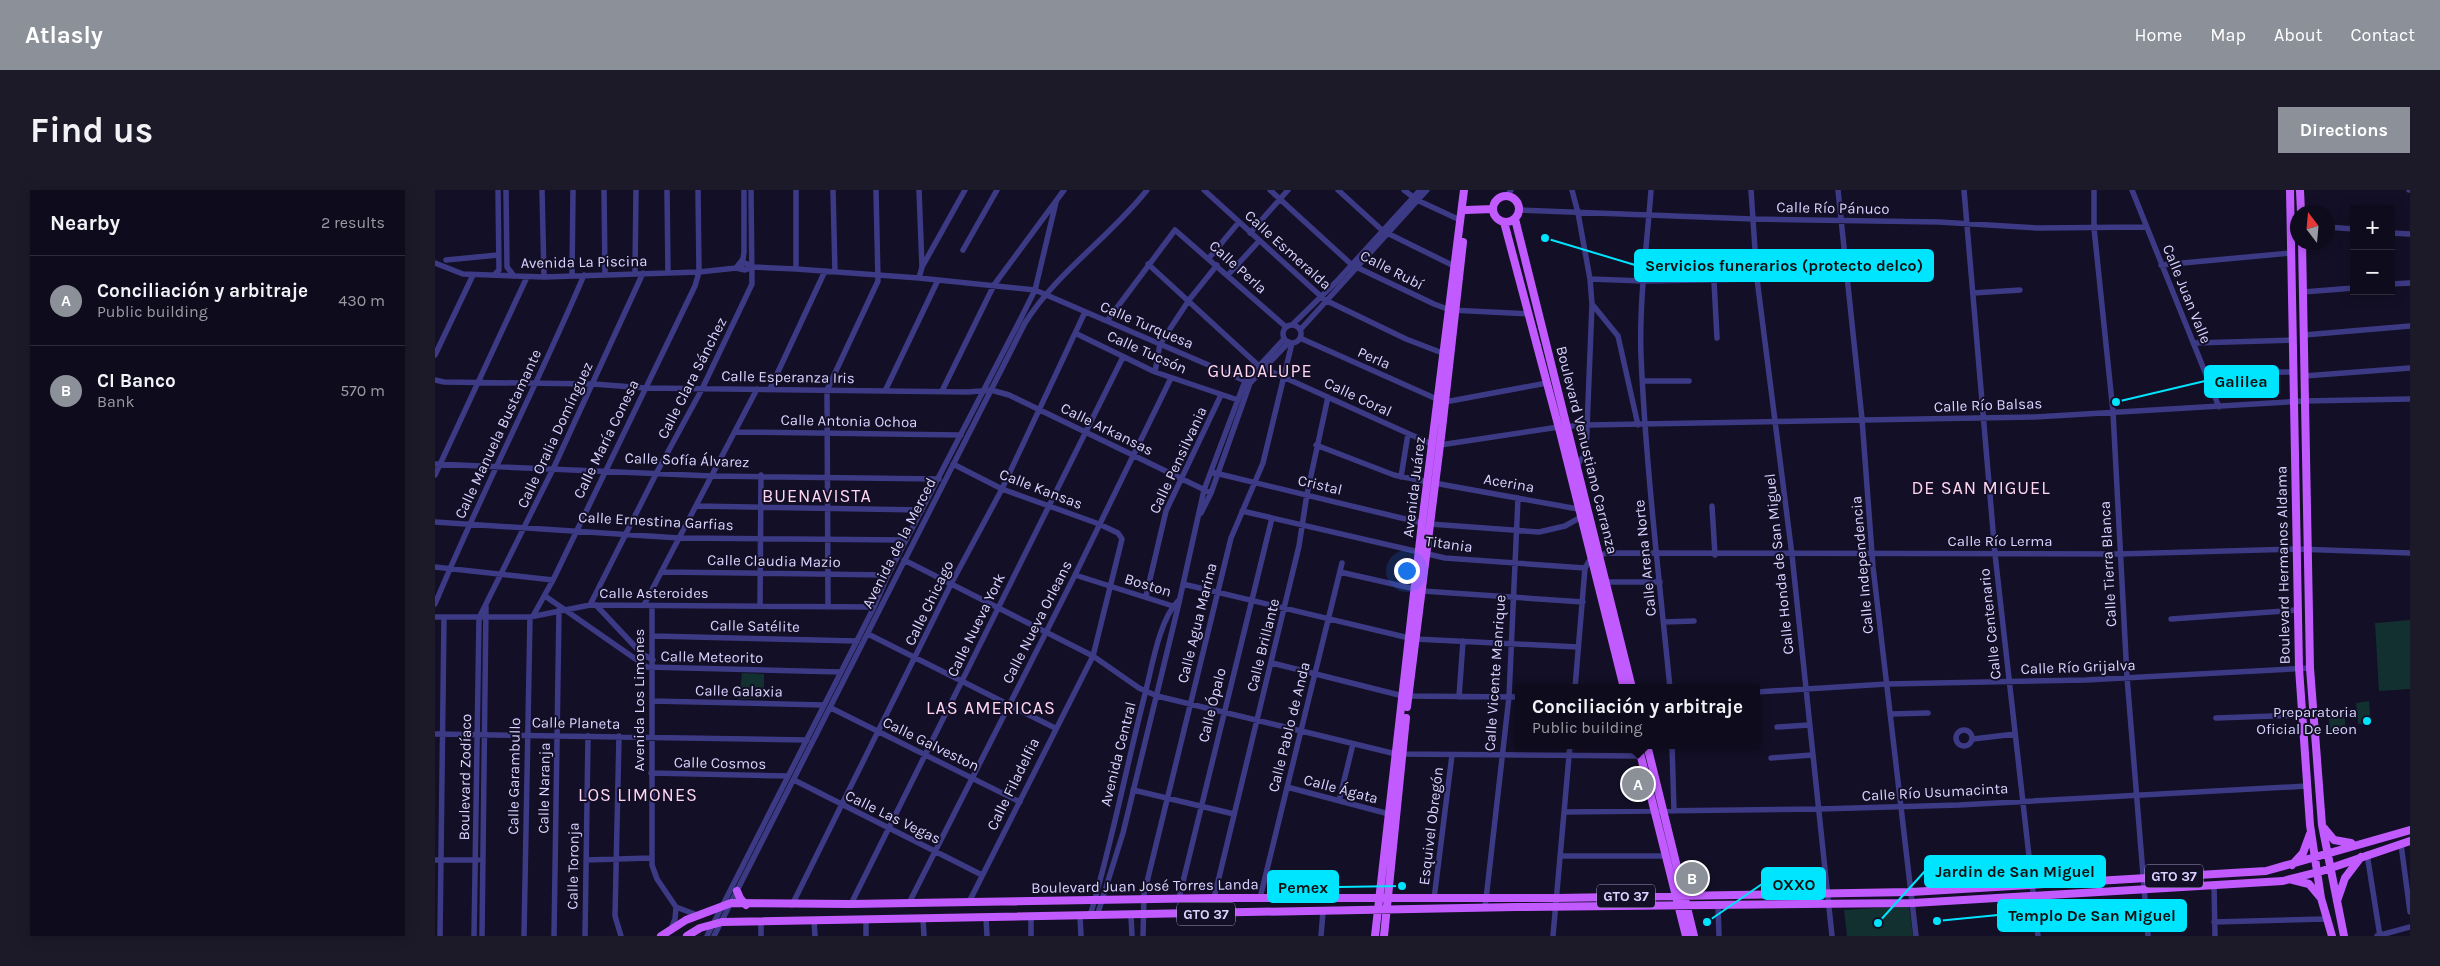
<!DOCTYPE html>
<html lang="en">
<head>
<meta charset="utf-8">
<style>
	:root { --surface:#0e0b1c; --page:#1c1929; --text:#f1f3f6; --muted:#9b9ba3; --line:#2e2b3b; --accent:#8c9099 }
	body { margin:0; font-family:Karla,sans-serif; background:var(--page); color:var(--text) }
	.controls { position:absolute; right:15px; top:15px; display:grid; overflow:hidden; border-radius:0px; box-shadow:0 2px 12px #0003 }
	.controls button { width:45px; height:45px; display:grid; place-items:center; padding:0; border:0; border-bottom:1px solid var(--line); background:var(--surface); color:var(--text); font:25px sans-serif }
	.compass { position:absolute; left:1855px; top:15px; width:45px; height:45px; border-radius:50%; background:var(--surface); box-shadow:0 2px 12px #0003; rotate:344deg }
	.you { position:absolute; left:971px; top:380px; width:18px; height:18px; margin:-12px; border:4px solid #fff; border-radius:50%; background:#1a73e8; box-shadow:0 0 0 8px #1a73e833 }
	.badge { display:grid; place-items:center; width:32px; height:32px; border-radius:50%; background:var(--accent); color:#fff; font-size:16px; font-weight:700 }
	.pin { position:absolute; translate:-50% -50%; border:2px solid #fff; box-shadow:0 1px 5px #0006 }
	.popup { position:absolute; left:1080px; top:494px; width:245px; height:65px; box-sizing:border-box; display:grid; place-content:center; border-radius:0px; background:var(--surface); filter:drop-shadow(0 1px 4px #0005); font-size:16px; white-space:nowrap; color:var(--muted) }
	.popup b { font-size:19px; color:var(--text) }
	.popup::after { content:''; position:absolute; left:50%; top:100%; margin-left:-10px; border:10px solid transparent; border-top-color:var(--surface) }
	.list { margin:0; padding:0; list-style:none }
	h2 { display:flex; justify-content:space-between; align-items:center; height:65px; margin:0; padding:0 20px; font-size:21px }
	h2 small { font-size:16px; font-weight:400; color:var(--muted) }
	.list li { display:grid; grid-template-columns:32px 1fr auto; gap:15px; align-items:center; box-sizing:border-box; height:90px; padding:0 20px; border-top:1px solid var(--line) }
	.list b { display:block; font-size:19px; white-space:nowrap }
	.list p { margin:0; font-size:16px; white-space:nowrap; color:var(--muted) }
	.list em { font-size:16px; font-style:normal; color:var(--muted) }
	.map { position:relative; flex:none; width:1975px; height:746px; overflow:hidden; border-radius:0px }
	header { display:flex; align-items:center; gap:30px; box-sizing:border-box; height:70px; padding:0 25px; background:var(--accent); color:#fff }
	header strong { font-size:24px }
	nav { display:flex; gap:28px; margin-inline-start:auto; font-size:18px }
	.intro { display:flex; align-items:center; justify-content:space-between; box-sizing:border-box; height:120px; padding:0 30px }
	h1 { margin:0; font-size:35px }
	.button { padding:12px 22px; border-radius:0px; background:var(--accent); color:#fff; font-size:18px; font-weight:700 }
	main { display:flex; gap:30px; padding:0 30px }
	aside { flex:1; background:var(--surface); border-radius:0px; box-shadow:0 2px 12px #0003 }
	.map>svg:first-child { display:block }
</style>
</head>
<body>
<header>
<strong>Atlasly</strong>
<nav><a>Home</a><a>Map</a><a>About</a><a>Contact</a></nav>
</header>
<div class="intro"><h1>Find us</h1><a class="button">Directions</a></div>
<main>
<aside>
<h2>Nearby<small>2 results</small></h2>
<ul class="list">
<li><span class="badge">A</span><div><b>Conciliación y arbitraje</b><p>Public building</p></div><em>430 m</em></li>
<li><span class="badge">B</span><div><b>CI Banco</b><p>Bank</p></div><em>570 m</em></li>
</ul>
</aside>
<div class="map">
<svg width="1975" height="746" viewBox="0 0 1975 746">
	<rect width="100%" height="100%" fill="#130f26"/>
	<!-- green -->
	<path fill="#12302f" d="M 1975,430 L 1975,499 L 1944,501 L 1940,433 Z
		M 307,483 L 329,484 L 329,508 L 304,509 Z
		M 1934,511 L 1936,533 L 1923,534 L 1921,513 Z
		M 1909,518 L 1911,543 L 1895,544 L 1893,519 Z
		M 1474,716 L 1478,746 L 1412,746 L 1409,720 Z"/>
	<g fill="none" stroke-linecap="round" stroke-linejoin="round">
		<!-- minor -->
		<path stroke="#3d3a85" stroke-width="5.5" d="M 71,0 L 72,77 L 79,86
			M 107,0 L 109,87
			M 169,0 L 170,84
			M 232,0 L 233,83
			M 309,0 L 309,62 L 308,69 L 301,78 L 310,80 L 318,77 L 361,79 L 484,88 L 600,100 L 815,193
			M 361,0 L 361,79
			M 398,0 L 400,82
			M 484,0 L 487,77
			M 769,0 L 890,110 L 971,149 L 1010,164
			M 835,0 L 917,75 L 999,114 L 1015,120 L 1094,124
			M 903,0 L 948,41 L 1019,76
			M 969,0 L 982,10 L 1025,30
			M 1137,0 L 1143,23 L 1155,89 L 1157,114 L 1151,263 L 1142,275
			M 1216,0 C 1212,55 1204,111 1206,166 C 1211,277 1224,387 1235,498
			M 1316,0 L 1322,89 L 1357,365 L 1397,746
			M 1403,0 L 1427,229 L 1438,377 L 1481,746
			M 1529,0 L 1560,364 L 1603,746
			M 1659,0 L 1659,38 L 1678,222 L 1692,487 L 1713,746
			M 1697,0 L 1784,217
			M 1974,0 L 1975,0
			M 1072,6 L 1076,0
			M 1084,20 L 1318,29 L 1504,32 L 1603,38 L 1710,37
			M 1892,37 L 1919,39
			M 815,43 L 853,0
			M 1956,43 L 1975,44
			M 528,60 L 562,0
			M 774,68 L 804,32
			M 11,70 L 63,65
			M 0,73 L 28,84 L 109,87 L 264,82 L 301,78 L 310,73 L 318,77
			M 713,74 L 824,176 L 992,252 L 1005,255 L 1124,237 L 1152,235 L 1600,227 L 1869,211 L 1975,209
			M 1726,75 L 1856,63
			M 200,83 L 201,0
			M 59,85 L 64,80 L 63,0
			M 793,85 L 824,51
			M 137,86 L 138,0
			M 484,88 L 487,77 L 530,0
			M 1155,89 L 1208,91 L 1322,89
			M 1279,91 L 1282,148
			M 1956,94 L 1975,93
			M 1868,102 L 1919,98
			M 1538,103 L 1585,100
			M 1157,114 L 1183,146 L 1203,235
			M 672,131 L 740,40 L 851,137
			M 858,134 L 901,92 L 985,0
			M848 144a9 9 0 1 1 18 0a9 9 0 1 1-18 0Z
			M 865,140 L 992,0
			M 642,144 L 720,182 L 803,210
			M 1869,145 L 1975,136
			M 865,148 L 1004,210
			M 1759,153 L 1858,150
			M 0,165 L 38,85
			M 720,182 L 725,154 L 754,110 L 782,75
			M 1771,183 L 1858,182
			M 1869,186 L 1975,178
			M 0,190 L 9,192 L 158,194 L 211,198 L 533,202 L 556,200 L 574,205 L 776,303
			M 1208,191 L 1254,191
			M 335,199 L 390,81
			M 450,201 L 503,90
			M 507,201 L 559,95 L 629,0
			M 1010,212 L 1112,193
			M 301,242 L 526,245
			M 881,255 L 959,285 L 993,292
			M 0,274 L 277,286 L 504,289
			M 518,274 L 567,299 L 664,334 L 683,343 L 687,349 L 658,466 L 534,712
			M 776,282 L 987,333
			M 0,285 L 92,87
			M 966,287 L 973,244
			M 999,293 L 1143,319
			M 261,316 L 487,320
			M 1277,316 L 1280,365
			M 807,321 L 1010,368 L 1150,378
			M 766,323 L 776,303 L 815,193 L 854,152
			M 0,332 L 244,348 L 471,350
			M 995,334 L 1104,342 L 1130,336 L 1146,327
			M 469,370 L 658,466 L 704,498 L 722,506 L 961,564 L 1205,566
			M 0,377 L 118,390
			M 226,382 L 453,385
			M 905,382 L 980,399
			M 640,385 L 741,417
			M 1171,392 L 1225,392
			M 748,394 L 974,448
			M 987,401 L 1148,412
			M 110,406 L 212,477 L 406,482
			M 711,406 L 731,321 L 786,205
			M 0,414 C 46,303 102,196 149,85
			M 155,415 L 222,282 L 267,199 L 317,94 L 316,0
			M 161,415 L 207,464 L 218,470
			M 209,415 L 322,199
			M 217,416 L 217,675 L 222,689 L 241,717 L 262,725
			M 325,416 L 326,285
			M 393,417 L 392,200 L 443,91 L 441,0
			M 98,426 L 118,390 L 260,96 L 264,82 L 263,0
			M 0,427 L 95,427 L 155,415 L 439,417
			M 1736,429 L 1862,420
			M 1229,432 L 1259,431
			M 433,444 L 620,538
			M 218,446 L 422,451
			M 980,449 L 1143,457
			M 837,473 L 968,506 L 1084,507
			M 1140,498 L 1150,378 L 1156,368 L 1172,363 L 1684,364 L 1861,359 L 1975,363
			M 1322,502 L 1452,494 L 1651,490 L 1875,478
			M 1024,507 L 1028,451
			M 217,511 L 389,515
			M 396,518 L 585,612
			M 1455,524 L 1493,523
			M 1781,528 L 1867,525
			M 1342,537 L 1374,535
			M1521 548a8 8 0 1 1 16 0a8 8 0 1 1-16 0Z
			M 0,544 L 372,550
			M 184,546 L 180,726 L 186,746
			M 1538,549 L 1580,544
			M 1237,555 L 1239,621
			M 1336,568 L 1377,565
			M 216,583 L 353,586
			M 359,590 L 547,685
			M 852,597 L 954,624
			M 698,600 L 799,624
			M 904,611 L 918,554
			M 1129,622 L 1384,619 L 1524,615 L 1872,596
			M 1966,654 L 1975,722
			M 1932,664 L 1945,746
			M 1126,666 L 1231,666
			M 0,670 L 43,670
			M 151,670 L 216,668
			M 1779,695 L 1780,746
			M 744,708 L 837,328
			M 779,708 L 864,356 L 872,304 L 893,207
			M 825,708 L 907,373
			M 999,709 L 1017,565
			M 474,713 L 640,385 L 736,188
			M 416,714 L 688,167
			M 357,715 L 516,394 L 567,299 L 650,122
			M 1283,716 L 1284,746
			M 1050,718 L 1074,507 L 1083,308
			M 655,726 C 677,653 691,578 710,504 C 717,477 724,430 743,411
			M 662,726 L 688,643 L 743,417 L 769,300 L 810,191 L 849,149
			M 696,726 L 697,746
			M 596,727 L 596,746
			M 645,727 L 646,746
			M 551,728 L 552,746
			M 488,729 L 489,746
			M 379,730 L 380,746
			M 431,730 L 431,746
			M 326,731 L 326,746
			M 1779,732 L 1891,729
			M 236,739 L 240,729 L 241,717
			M 5,746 L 9,427
			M 39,746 L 44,428 L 119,277 L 208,83
			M 47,746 L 51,417
			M 89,746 L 95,427
			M 119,746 L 124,420
			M 150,746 L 153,546
			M 272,746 L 439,417 L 453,385 L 586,128 L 600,100 L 621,12
			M 279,746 L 590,133 C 622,82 675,47 712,0
			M 708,746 L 709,704 L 796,348 L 828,273 L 857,153
			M 886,746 L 888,722
			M 1118,746 L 1135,555
			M 1942,746 L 1975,737"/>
		<!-- major -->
		<path stroke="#c25bff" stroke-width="8" d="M 1855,0 L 1864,478 L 1875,635 L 1886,708 L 1897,746
			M 1865,0 L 1866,22
			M1058 19a13 13 0 1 1 26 0a13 13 0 1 1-26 0Z
			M 1031,20 L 1058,19
			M 1080,29 L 1197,498
			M 1069,32 L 1125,242 L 1189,498
			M 1867,52 L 1875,478 L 1887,635 L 1909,746
			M 972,517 L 1007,239 L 1028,52
			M 1203,555 L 1251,746
			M 1212,555 L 1259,746
			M 1889,638 L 1899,650 L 1916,653
			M 1857,675 L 1868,663 L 1875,644
			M 1858,690 L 1874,694 L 1885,707
			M 302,701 L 305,708 L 311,715
			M 1902,711 L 1910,688 L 1926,667
			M 226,746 L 251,730 L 296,713 L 416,714 L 779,708 L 1122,708 L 1476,702 L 1831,681 L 1975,640
			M 252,746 L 265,738 L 287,732 L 1081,717 L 1478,713 L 1848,691 L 1887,681 L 1975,651
			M 940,746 L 987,333 L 1029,0
			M 949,746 L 971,528"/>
	</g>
	<!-- markers -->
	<circle fill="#00e5ff" stroke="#130f26" stroke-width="2" cx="1932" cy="531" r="5"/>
	<g text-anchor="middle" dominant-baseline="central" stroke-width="4" stroke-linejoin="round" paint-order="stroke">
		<!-- shield labels -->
		<g fill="#130f26" stroke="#9e99be" stroke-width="1">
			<rect x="1710" y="674.5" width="58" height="23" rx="4"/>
			<rect x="1162" y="694.5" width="58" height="23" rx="4"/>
			<rect x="742" y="712.5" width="58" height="23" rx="4"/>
		</g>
		<g font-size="14" font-weight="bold" fill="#d9d4ff">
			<text x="1739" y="686">GTO 37</text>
			<text x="1191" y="706">GTO 37</text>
			<text x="771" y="724">GTO 37</text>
		</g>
		<!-- street labels -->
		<g font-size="15" fill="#d9d4ff" stroke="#130f26">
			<text transform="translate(1398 18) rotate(1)">Calle Río Pánuco</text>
			<text transform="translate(853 60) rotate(42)">Calle Esmeralda</text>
			<text transform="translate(149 72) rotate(-1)">Avenida La Piscina</text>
			<text transform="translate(803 77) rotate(42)">Calle Perla</text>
			<text transform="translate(957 80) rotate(27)">Calle Rubí</text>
			<text transform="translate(1752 104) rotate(68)">Calle Juan Valle</text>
			<text transform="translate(712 135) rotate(23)">Calle Turquesa</text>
			<text transform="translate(712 162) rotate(24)">Calle Tucsón</text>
			<text transform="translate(939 168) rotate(24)">Perla</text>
			<text transform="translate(353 187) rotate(1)">Calle Esperanza Iris</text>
			<text transform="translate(257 188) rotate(-63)">Calle Clara Sánchez</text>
			<text transform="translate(923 207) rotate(25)">Calle Coral</text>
			<text transform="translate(1553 215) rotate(-2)">Calle Río Balsas</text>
			<text transform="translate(414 231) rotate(1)">Calle Antonia Ochoa</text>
			<text transform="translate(672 239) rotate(26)">Calle Arkansas</text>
			<text transform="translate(63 244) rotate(-65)">Calle Manuela Bustamante</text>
			<text transform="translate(120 245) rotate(-65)">Calle Oralia Domínguez</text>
			<text transform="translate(171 249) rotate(-64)">Calle María Conesa</text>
			<text transform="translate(1152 260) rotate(76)">Boulevard Venustiano Carranza</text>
			<text transform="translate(252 270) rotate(2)">Calle Sofía Álvarez</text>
			<text transform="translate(743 270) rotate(-65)">Calle Pensilvania</text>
			<text transform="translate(1074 293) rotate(10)">Acerina</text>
			<text transform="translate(885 295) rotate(13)">Cristal</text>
			<text transform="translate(979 297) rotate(-83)">Avenida Juárez</text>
			<text transform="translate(606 299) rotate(21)">Calle Kansas</text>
			<text transform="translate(221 331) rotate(3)">Calle Ernestina Garfias</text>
			<text x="1565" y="351">Calle Río Lerma</text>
			<text transform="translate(464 353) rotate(-63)">Avenida de la Merced</text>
			<text transform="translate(1014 354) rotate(8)">Titania</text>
			<text transform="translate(1210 368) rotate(-96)">Calle Arena Norte</text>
			<text transform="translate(339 371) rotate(1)">Calle Claudia Mazio</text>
			<text transform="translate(1344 374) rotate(-96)">Calle Honda de San Miguel</text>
			<text transform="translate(1673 374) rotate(-93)">Calle Tierra Blanca</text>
			<text transform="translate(1427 375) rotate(-95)">Calle Independencia</text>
			<text transform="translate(1848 375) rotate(-91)">Boulevard Hermanos Aldama</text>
			<text transform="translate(713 395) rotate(17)">Boston</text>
			<text x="219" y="403">Calle Asteroides</text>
			<text transform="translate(494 413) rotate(-64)">Calle Chicago</text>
			<text transform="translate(602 432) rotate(-63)">Calle Nueva Orleans</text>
			<text transform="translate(762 433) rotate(-76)">Calle Agua Marina</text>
			<text transform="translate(1555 434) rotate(-96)">Calle Centenario</text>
			<text transform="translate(541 435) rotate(-64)">Calle Nueva York</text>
			<text transform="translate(320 436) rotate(1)">Calle Satélite</text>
			<text transform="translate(828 455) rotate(-76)">Calle Brillante</text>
			<text transform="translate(277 467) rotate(1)">Calle Meteorito</text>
			<text transform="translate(1643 477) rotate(-2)">Calle Río Grijalva</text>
			<text transform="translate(1060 483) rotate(-86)">Calle Vicente Manrique</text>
			<text transform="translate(304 501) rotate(1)">Calle Galaxia</text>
			<text transform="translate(204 510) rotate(-90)">Avenida Los Limones</text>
			<text transform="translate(777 515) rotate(-76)">Calle Ópalo</text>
			<text transform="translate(141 533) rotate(1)">Calle Planeta</text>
			<text transform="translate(854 537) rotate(-76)">Calle Pablo de Anda</text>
			<text transform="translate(496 554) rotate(26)">Calle Galveston</text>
			<text transform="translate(683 564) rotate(-76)">Avenida Central</text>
			<text transform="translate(285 573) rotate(1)">Calle Cosmos</text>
			<text transform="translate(79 586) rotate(-89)">Calle Garambullo</text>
			<text transform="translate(30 587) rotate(-89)">Boulevard Zodíaco</text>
			<text transform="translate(578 594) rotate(-64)">Calle Filadelfia</text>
			<text transform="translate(109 598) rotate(-89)">Calle Naranja</text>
			<text transform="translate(906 599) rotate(15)">Calle Ágata</text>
			<text transform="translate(1500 602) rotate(-3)">Calle Río Usumacinta</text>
			<text transform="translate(458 627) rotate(26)">Calle Las Vegas</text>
			<text transform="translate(996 636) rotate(-83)">Esquivel Obregón</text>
			<text transform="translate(138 676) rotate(-89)">Calle Toronja</text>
			<text transform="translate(710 696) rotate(-1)">Boulevard Juan José Torres Landa</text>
		</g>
		<!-- poi labels -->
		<g font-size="15" fill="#d9d4ff" stroke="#130f26" text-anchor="end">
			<text x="1922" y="522">Preparatoria<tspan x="1922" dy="17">Oficial De Leon</tspan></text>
		</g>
		<!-- quarter labels -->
		<g font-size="18" letter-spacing="1" fill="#ffd6f0" stroke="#130f26">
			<text x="825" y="181">GUADALUPE</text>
			<text x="1546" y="298">DE SAN MIGUEL</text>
			<text x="382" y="306">BUENAVISTA</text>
			<text x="556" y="518">LAS AMERICAS</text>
			<text x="203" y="605">LOS LIMONES</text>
		</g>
	</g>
	<!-- callouts -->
	<path fill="none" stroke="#00e5ff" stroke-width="2" d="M1110 48L1200 75M1681 212L1770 191M1443 733L1490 681M1272 732L1327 694M967 696L903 697M1502 731L1563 725"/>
	<g fill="#00e5ff" stroke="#130f26" stroke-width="2">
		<circle cx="1110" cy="48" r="5"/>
		<circle cx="1681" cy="212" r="5"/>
		<circle cx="1443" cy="733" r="5"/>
		<circle cx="1272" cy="732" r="5"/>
		<circle cx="967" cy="696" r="5"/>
		<circle cx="1502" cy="731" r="5"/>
	</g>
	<g fill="#00e5ff" stroke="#00e5ff" stroke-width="2">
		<rect x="1200" y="60" width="298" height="31" rx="5"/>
		<rect x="1770" y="176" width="73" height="31" rx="5"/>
		<rect x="1490" y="666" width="180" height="31" rx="5"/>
		<rect x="1327" y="678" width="63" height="31" rx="5"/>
		<rect x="833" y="681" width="70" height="31" rx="5"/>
		<rect x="1563" y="710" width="188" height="31" rx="5"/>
	</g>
	<g font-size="16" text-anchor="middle" font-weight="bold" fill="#111">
		<text x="1349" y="81">Servicios funerarios (protecto delco)</text>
		<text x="1806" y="197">Galilea</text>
		<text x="1580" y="687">Jardin de San Miguel</text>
		<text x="1359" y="700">OXXO</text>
		<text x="868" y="703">Pemex</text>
		<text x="1657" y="731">Templo De San Miguel</text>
	</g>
</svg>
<div class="controls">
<button>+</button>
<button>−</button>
</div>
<svg class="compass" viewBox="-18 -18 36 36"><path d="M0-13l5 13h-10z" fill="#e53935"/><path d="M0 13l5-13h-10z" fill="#9b9ba3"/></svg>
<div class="you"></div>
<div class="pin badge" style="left:1203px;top:594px">A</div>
<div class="popup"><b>Conciliación y arbitraje</b>Public building</div>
<div class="pin badge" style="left:1257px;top:688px">B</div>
</div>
</main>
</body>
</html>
